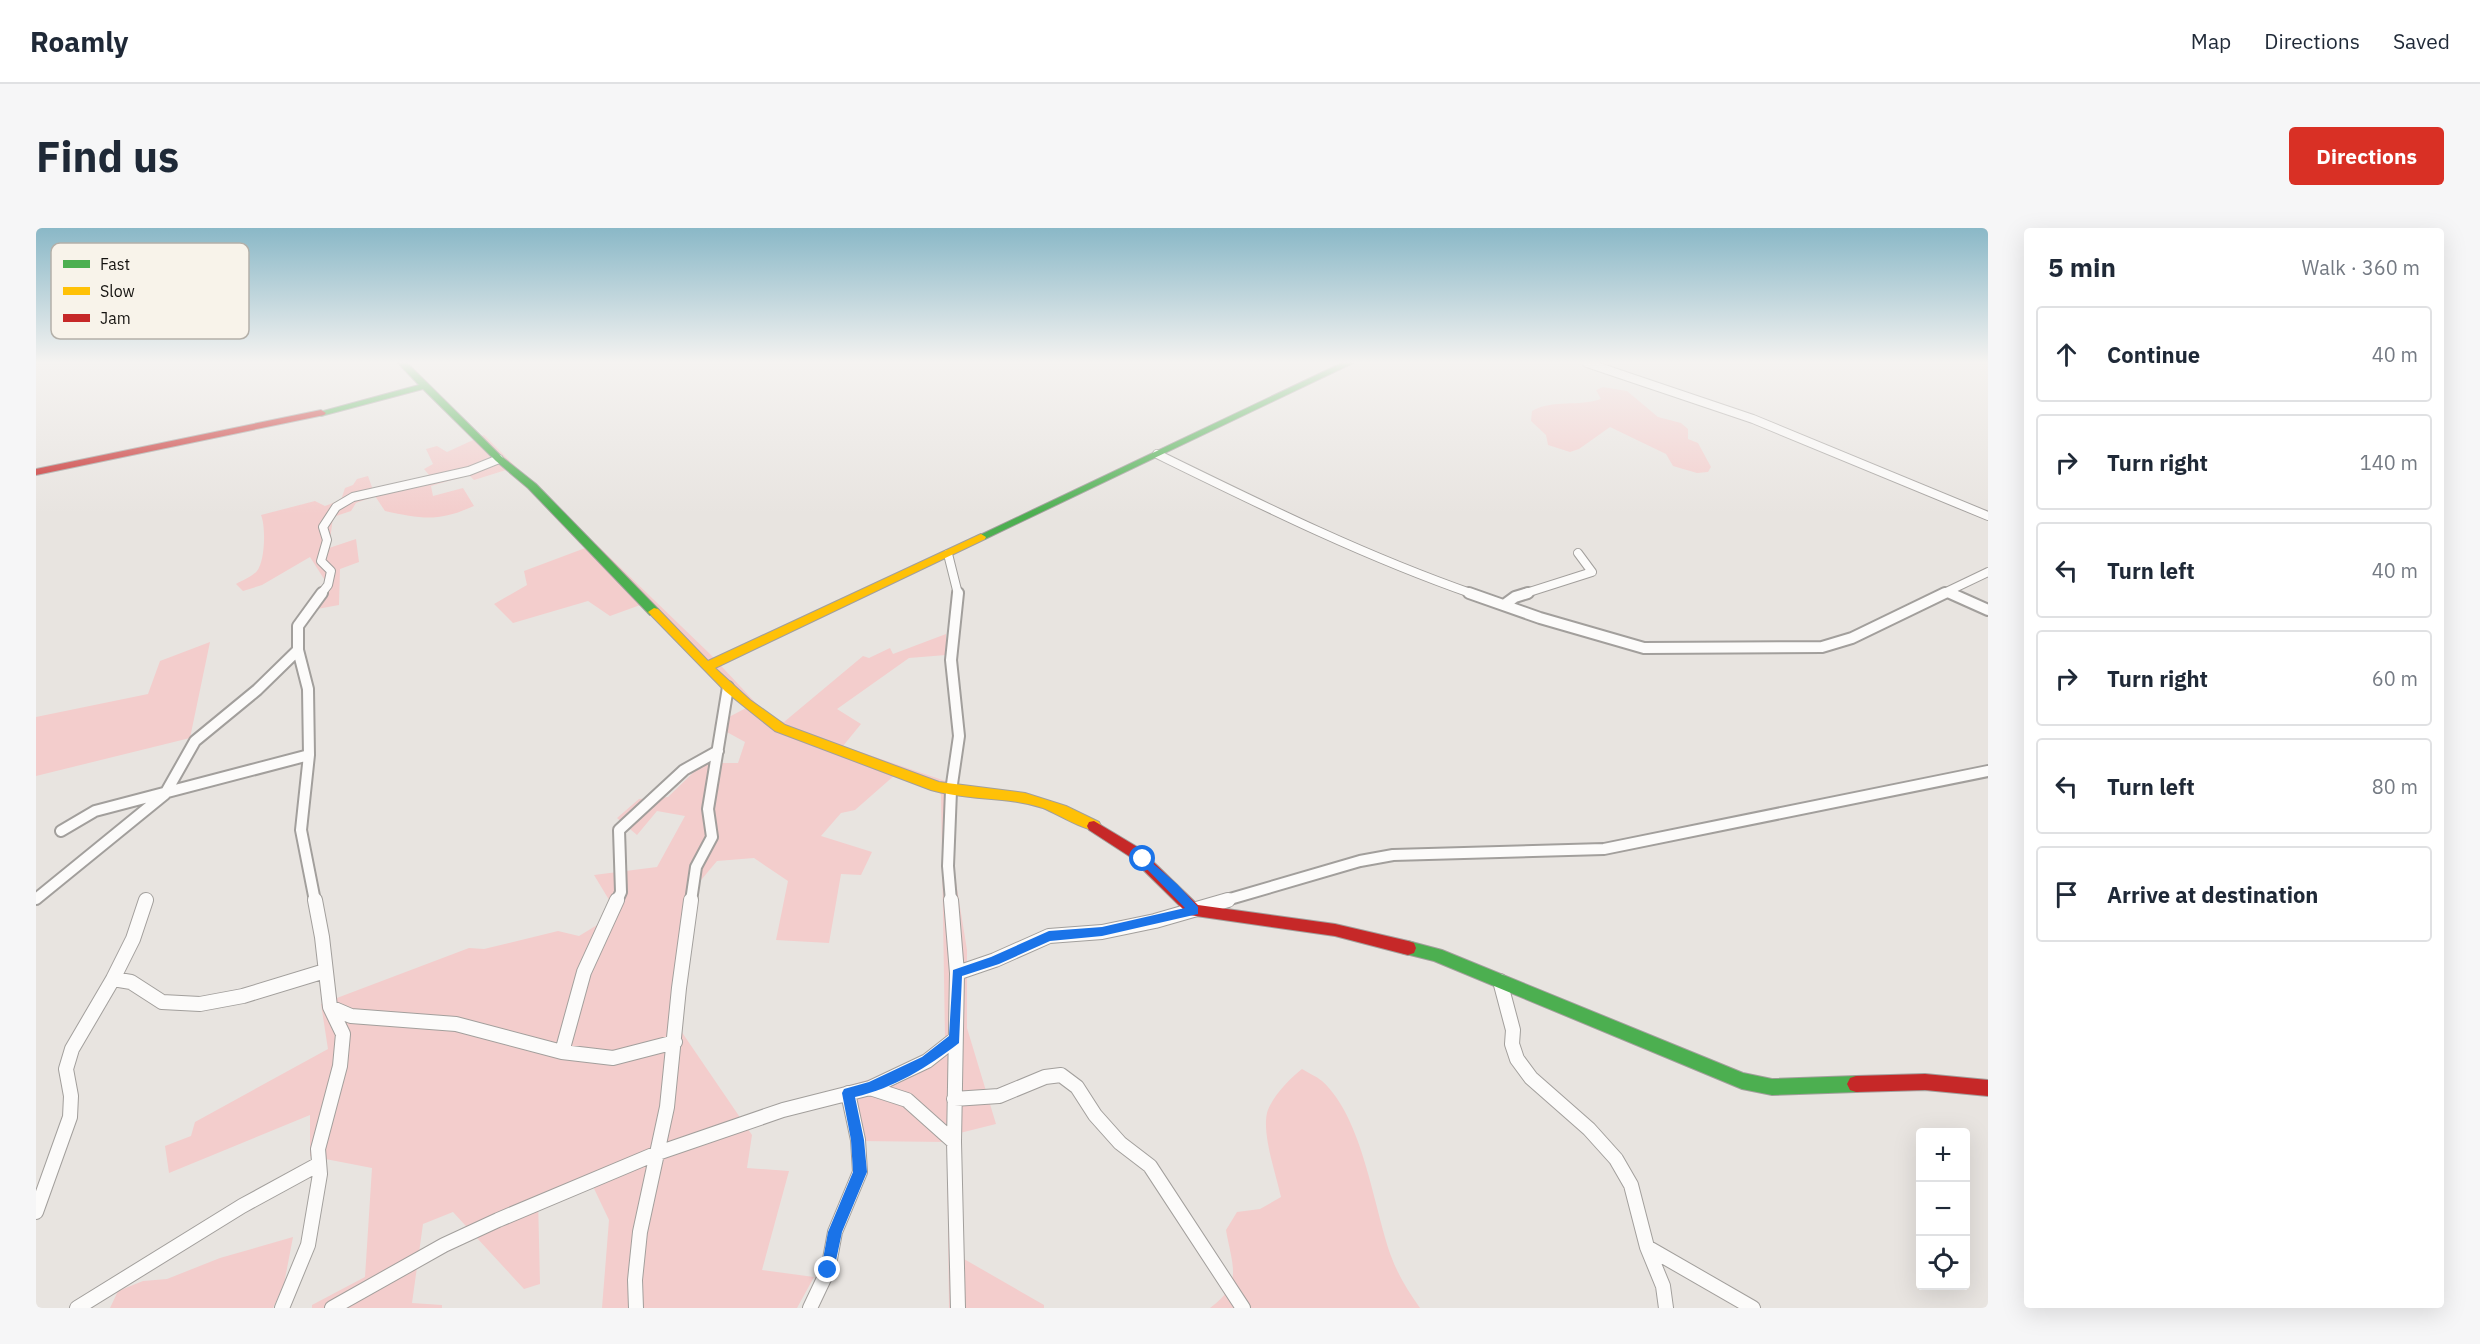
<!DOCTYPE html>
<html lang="en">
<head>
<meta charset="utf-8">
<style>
	:root { --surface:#fff; --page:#f6f6f7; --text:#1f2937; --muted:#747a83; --line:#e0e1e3; --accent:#d93025 }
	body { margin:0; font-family:"IBM Plex Sans",sans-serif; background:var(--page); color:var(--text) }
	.controls { position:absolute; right:18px; bottom:18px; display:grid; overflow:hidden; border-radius:6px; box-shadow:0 6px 24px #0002 }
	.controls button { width:54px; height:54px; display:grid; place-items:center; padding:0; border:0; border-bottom:2px solid var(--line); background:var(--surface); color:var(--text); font:30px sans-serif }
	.stop { position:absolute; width:18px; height:18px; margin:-14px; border:4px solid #1a73e8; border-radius:50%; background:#fff }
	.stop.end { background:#1a73e8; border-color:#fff; box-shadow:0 2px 6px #0008 }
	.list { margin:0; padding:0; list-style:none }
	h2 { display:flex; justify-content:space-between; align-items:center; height:78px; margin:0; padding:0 24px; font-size:26px }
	h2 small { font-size:20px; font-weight:400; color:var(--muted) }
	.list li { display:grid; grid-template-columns:39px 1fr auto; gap:18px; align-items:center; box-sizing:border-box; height:96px; margin:0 12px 12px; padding:0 12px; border:2px solid var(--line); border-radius:6px }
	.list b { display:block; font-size:22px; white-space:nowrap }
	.list em { font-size:20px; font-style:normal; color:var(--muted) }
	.icon { flex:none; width:33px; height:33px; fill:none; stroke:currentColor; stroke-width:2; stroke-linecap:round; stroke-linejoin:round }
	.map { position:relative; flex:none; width:1952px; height:1080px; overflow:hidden; border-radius:6px }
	header { display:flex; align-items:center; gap:36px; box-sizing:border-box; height:84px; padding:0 30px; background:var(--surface); border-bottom:2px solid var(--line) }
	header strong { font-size:28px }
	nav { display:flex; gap:33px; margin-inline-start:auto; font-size:21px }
	.intro { display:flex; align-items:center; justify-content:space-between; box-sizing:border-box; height:144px; padding:0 36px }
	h1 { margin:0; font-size:42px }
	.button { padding:15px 27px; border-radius:6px; background:var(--accent); color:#fff; font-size:21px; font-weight:700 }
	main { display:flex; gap:36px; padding:0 36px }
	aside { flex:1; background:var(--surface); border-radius:6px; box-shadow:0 6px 24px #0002 }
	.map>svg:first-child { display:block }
</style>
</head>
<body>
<header>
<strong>Roamly</strong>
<nav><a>Map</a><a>Directions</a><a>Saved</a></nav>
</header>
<div class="intro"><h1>Find us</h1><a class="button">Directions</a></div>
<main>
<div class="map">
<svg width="1952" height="1080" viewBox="0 0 1952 1080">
	<rect width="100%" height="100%" fill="#e8e4e0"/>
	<!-- green -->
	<path fill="#f3cdcc" d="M 1567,159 L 1591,163 L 1622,189 L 1645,195 L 1652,201 L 1652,211 L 1662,215 L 1675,239 L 1672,244 L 1661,245 L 1637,238 L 1630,226 L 1574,199 L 1543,221 L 1534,224 L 1512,217 L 1510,207 L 1495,193 L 1496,183 C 1517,171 1543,179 1565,171 L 1560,162 Z
		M 448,207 L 480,239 L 438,252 L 433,247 L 395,258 L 397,268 L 427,260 L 438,278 C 402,294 387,291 349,283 L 339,268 L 320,275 L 315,283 L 297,289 L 293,320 L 320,311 L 323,334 L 304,341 L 303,377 L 281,381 L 278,373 L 290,354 L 274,329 L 226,357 L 207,363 L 200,356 C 207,352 216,349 221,343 C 229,333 230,299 225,287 L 279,273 L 289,278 L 305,272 L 309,260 L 317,257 L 321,251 L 332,248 L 337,262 L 387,252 L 393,247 L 388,241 L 397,236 L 390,221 L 401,218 L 411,224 Z
		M 560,316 L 674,426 L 733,489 L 748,494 L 827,428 L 833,430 L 854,420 L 857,426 L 910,406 L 910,427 L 873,430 L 801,481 L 825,496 L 807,518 L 921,557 L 918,642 L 931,722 L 931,800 L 960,896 L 924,905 L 928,1031 L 1008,1077 L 1008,1080 L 913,1080 L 911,914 L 823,913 L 814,857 L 863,843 L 909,811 L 905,566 L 882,553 L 860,546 L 819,582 L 805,585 L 785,608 L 836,624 L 825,647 L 805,646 L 793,715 L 740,712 L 752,653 L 718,630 L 681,633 L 650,670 L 643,800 L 716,907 L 711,940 L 753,943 L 726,1042 L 778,1049 L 761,1080 L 566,1080 L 573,992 L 552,948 L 502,970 L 504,1056 L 488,1061 L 417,984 L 387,996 L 376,1075 L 406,1077 L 406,1080 L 276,1080 L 276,1077 L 329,1049 L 336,940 L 274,928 L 274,887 L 133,945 L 129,918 L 155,908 L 159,894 L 292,821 L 285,776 L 433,720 L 448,721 L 522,703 L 543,708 L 581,685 L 558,647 L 621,639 L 649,588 L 621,583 L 601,607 L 581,590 L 603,571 L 632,569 L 667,535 L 702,535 L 709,514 L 678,497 L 710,480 L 607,376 L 574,388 L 552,373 L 477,395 L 458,376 L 491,357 L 488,343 Z
		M 174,414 L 154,510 L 0,548 L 0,489 L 112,466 L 124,433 Z
		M 1266,841 C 1272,845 1280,848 1286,853 C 1327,890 1337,977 1355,1028 C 1362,1047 1372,1063 1384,1080 L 1174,1080 C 1208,1055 1196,1038 1190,1002 L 1201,984 L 1224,981 L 1245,969 C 1240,946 1226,907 1231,885 C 1235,870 1254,850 1266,841 Z
		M 257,1009 L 248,1056 L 237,1080 L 74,1080 L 82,1063 L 107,1053 L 131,1051 L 184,1030 Z"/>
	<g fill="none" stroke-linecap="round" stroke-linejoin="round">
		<defs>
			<path id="street-far2" d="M 1551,135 L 1717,191 L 1952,288
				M 1121,226 C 1225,277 1328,328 1437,366
				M 912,326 L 922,366
				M 1912,364 L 1917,366
				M 285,366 L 292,357 L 295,343 L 285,333 L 291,312 L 287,299 L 300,279 L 317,269 L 433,243 L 463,231
				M 1487,366 L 1556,344 L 1542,325
				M 1906,366 L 1952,344"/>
			<path id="street-far1" d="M 1433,365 L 1504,390 L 1608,420 L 1786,419 L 1816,410 L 1909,365
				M 1914,365 L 1952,382
				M 1468,377 L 1479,369 L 1492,365
				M 25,603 L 59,583 L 273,527
				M 0,671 L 129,566 L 159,513 L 221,462 L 262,422
				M 279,673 L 265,602 L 273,527 L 272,461 L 262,422 L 262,398 L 286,365
				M 581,673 L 585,664 L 583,602 L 648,542 L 682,523
				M 655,673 L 660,639 L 676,609 L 672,581 L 692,459
				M 915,673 L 912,638 L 915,563 L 923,508 L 915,432 L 922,365
				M 1187,673 L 1324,633 L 1357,627 L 1568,621 L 1952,543"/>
			<path id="street" d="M 915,672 L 921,745 L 918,914 L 922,1080
				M 921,745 L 959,732 L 1013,708 L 1066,704 L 1119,693 L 1192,672
				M 77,751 L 95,754 L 126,774 L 164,776 L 207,768 L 289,743
				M 1464,753 L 1477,802 L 1476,816 L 1481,831 L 1495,850 L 1553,901 L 1580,931 L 1595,957 L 1611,1019 L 1627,1058 L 1630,1080
				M 294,779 L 315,788 L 420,796 L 526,824 L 577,830 L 639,814
				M 526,824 L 548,744 L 581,672
				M 834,860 L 871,872 L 918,914
				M 918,871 L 963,868 L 1009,849 L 1025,847 L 1041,859 L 1059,887 L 1084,915 L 1114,938 L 1207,1080
				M 0,984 L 34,889 L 35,868 L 30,841 L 36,821 L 77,751 L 97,711 L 110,672
				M 1611,1019 L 1717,1080
				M 41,1080 L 206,978 L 283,936
				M 246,1080 L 272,1017 L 284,946 L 282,921 L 304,838 L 307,806 L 294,779 L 286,709 L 279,672
				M 296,1080 L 408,1017 L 462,992 L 619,926 L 747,882 L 834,860 L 891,833 L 919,811
				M 600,1080 L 599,1052 L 604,1004 L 631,879 L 643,760 L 655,672
				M 774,1080 L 792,1042 L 799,1004 L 824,944 L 822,912 L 812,865"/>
			<path id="fast" d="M 362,135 L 371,135 L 466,229 L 500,256 L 622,381 L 624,384 L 622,387 L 614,387 L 492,260 L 460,233 L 387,161 L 285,188 L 280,185 L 383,157 Z
				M 1306,135 L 1317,135 L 949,311 L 941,311 L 940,309 Z
				M 1372,713 L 1406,722 L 1707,845 L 1736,851 L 1820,848 L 1826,850 L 1829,856 L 1826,862 L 1820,864 L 1736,867 L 1706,861 L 1398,733 L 1366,725 L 1364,720 L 1366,715 Z"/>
			<path id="slow" d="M 945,306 L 950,309 L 949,311 L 679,440 L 714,472 L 749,497 L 903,554 L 989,565 L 1030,578 L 1063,594 L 1065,598 L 1063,602 C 1052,605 1020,585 1007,580 C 970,568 932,573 895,562 L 739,503 L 689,463 L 612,384 L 618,380 L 622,381 L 672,433 Z"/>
			<path id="jam" d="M 285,182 L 290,185 L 288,187 L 0,247 L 0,241 Z
				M 1058,593 L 1103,620 L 1162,677 L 1299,696 L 1372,713 L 1378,715 L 1380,720 L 1378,725 L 1372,727 L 1299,708 L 1153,687 L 1093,628 L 1053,602 L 1051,598 L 1053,594 Z
				M 1889,846 L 1952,852 L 1952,868 L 1889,862 L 1820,864 L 1814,862 L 1811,856 L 1814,850 L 1820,848 Z"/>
		</defs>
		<!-- street-far2 casing -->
		<use href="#street-far2" stroke="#a29f9c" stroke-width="10"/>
		<!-- street-far1 casing -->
		<use href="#street-far1" stroke="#a29f9c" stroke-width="14"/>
		<!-- street casing -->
		<use href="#street" stroke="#a29f9c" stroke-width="16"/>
		<!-- fast casing -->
		<use href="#fast" stroke="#a29f9c" stroke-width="2"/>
		<!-- slow casing -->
		<use href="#slow" stroke="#a29f9c" stroke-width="2"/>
		<!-- jam casing -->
		<use href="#jam" stroke="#a29f9c" stroke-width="2"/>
		<!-- street-far2 -->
		<use href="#street-far2" stroke="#fcfbfa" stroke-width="8"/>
		<!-- street-far1 -->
		<use href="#street-far1" stroke="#fcfbfa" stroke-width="10"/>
		<!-- street -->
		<use href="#street" stroke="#fcfbfa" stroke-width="14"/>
		<!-- fast -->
		<use href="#fast" fill="#4caf50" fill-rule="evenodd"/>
		<!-- slow -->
		<use href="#slow" fill="#ffc107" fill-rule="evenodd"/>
		<!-- jam -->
		<use href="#jam" fill="#c62828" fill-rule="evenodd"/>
	</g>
	<!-- sky -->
	<linearGradient id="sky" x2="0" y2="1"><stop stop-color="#8ab8c7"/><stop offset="0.47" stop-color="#f5f3f1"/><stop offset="1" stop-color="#f5f3f1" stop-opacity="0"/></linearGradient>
	<rect width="1952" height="286" fill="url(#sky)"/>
	<!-- route -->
	<path fill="#1a73e8" d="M 1107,627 L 1141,656 L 1162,679 L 1162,686 L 1066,708 L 1014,713 L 963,736 L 926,748 L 923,815 C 892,839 858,860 819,869 L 828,912 L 831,944 L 806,1004 L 797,1047 L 792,1049 L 787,1047 L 785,1042 L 792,1004 L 817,944 L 815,912 L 806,865 L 808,861 L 833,854 L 886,829 L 913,808 L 917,742 L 955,729 L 1013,703 L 1066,699 L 1149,680 L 1104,634 L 1104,628 Z"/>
	<!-- legend -->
	<rect x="15" y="15" width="198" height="96" rx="9" fill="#f8f3ea" stroke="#b4b0a9" stroke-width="1.5"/>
	<rect x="27" y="32" width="27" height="8" fill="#4caf50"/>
	<rect x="27" y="59" width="27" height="8" fill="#ffc107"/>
	<rect x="27" y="86" width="27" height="8" fill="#c62828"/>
	<g font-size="16" fill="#151310">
		<text x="64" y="42">Fast</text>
		<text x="64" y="69">Slow</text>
		<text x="64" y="96">Jam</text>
	</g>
</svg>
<div class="controls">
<button>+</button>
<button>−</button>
<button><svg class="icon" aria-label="locate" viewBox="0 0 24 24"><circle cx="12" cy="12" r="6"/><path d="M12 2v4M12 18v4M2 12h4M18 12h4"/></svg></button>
</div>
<div class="stop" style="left:1107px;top:631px"></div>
<div class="stop end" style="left:792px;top:1042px"></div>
</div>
<aside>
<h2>5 min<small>Walk · 360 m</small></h2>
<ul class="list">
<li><svg class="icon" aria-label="ahead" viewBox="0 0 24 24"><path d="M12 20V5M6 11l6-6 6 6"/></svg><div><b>Continue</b></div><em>40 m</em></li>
<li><svg class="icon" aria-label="right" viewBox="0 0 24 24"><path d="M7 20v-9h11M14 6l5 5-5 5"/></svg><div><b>Turn right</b></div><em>140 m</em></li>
<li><svg class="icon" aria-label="left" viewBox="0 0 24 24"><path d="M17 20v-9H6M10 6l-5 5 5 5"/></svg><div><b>Turn left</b></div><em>40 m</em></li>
<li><svg class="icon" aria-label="right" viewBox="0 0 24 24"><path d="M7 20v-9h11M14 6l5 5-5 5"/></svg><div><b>Turn right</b></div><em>60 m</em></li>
<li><svg class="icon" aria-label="left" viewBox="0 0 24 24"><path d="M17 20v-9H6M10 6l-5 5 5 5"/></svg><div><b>Turn left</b></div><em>80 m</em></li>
<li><svg class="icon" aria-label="arrive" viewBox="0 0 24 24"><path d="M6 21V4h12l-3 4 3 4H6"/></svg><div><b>Arrive at destination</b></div></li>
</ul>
</aside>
</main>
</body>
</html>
